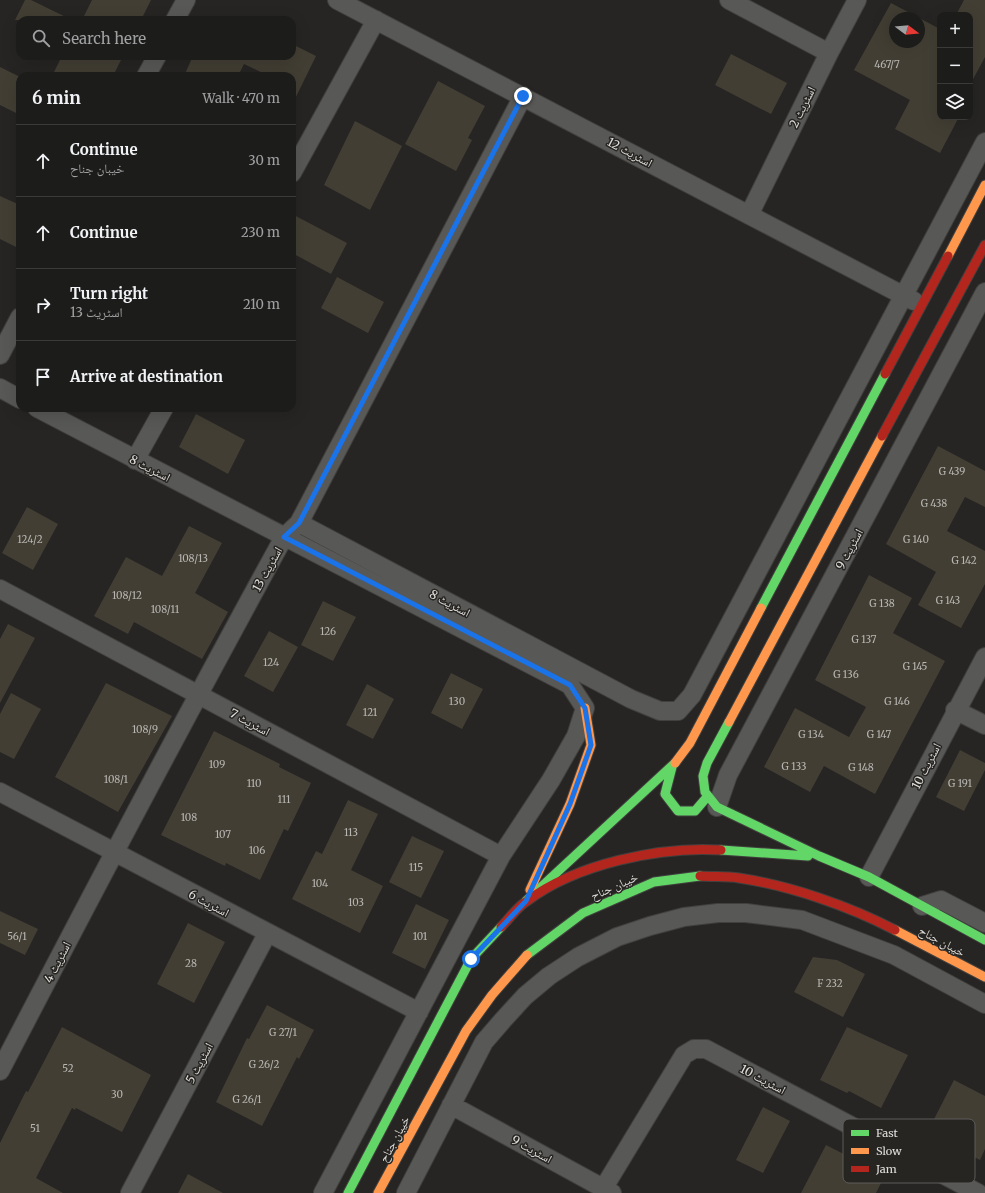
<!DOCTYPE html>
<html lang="en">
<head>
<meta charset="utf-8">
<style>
	:root { --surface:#1c1c1a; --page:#292927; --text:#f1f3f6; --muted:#a0a1a2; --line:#3a3a39 }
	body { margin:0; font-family:Merriweather,"Noto Naskh Arabic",serif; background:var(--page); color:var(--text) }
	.controls { position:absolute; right:12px; top:12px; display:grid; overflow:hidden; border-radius:8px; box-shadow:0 4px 16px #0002 }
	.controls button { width:36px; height:36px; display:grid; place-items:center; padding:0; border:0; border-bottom:1px solid var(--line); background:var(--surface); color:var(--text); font:20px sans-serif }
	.compass { position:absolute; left:889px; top:12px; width:36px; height:36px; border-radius:50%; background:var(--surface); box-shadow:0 4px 16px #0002; rotate:106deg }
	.stop { position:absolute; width:12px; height:12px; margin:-9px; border:3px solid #1a73e8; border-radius:50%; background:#fff }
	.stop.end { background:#1a73e8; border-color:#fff; box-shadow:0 1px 4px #0008 }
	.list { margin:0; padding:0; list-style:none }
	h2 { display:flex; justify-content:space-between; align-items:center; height:52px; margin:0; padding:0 16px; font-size:17px }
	h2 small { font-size:13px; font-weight:400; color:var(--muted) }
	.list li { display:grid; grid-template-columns:26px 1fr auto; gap:12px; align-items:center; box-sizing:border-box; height:72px; padding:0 16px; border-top:1px solid var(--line) }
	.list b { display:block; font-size:15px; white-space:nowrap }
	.list p { margin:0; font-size:13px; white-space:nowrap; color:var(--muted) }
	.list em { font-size:13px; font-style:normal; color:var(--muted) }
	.icon { flex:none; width:22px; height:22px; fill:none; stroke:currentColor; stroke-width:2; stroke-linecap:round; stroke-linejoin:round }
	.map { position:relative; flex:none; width:985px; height:1193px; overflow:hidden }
	.search { position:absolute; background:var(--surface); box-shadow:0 4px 16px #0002; left:16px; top:16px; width:280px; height:44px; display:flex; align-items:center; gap:10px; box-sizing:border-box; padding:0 14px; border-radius:12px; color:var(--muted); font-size:15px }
	.panel { position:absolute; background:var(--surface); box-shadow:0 4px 16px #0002; left:16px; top:72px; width:280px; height:340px; border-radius:12px }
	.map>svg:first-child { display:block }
</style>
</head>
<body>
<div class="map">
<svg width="985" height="1193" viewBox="0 0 985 1193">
	<rect width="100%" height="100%" fill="#262523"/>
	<!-- building -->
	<path fill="#423e34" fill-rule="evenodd" d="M 25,0 L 31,0 L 72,20 L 15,20 Z
		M 92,0 L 151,0 L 141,20 L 82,20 Z
		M 964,0 L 985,0 L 985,57 L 970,85 L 970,15 L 956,15 Z
		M 891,3 L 940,29 L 940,117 L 959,117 L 940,153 L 895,129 L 910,100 L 854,70 ZM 895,18 L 919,18 L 919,42 L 895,42 Z
		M 292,44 L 316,56 L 292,105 L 292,76 L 269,76 L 244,64 L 238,76 L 184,76 L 193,56 L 292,56 Z
		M 731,54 L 787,83 L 771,114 L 715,85 Z
		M 62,56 L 123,56 L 113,76 L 52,76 Z
		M 0,67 L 20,77 L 20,115 L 0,105 Z
		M 438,81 L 485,106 L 468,138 L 472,140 L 456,171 L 405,144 Z
		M 355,121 L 402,146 L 370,210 L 324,185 Z
		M 0,196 L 20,205 L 20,249 L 0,239 Z
		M 292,214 L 347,243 L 331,274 L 292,253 Z
		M 337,277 L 384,302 L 368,333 L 321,308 Z
		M 196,414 L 245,440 L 228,474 L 179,447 Z
		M 938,446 L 985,471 L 985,507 L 965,497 L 947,531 L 985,551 L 985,584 L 961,628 L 918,605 L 936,572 L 886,544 Z
		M 27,507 L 58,524 L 33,570 L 2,553 Z
		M 189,526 L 222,543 L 195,593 L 228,612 L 202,659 L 134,622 L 128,634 L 94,616 L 126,557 L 162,576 Z
		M 869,575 L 912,598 L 893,633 L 945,661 L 875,794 L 824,766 L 810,792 L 764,767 L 795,708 L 849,737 L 866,707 L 815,680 Z
		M 323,601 L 356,617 L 333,661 L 301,645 Z
		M 8,624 L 35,638 L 0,703 L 0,639 Z
		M 269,631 L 298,647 L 273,692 L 244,676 Z
		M 451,673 L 483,689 L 462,729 L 431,713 Z
		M 106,683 L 172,716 L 118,812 L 55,777 Z
		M 367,684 L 394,699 L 373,739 L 346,725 Z
		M 11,693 L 41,709 L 14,759 L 0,752 L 0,714 Z
		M 214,731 L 280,764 L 279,767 L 311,783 L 288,831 L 284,829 L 260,880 L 226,863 L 225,866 L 161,835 Z
		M 960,750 L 985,763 L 985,770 L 964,811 L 936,797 Z
		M 348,800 L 378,814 L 351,870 L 383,886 L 360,933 L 292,899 L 316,851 L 322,854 Z
		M 412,836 L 444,851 L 421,898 L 389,882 Z
		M 416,904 L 449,920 L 425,969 L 392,953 Z
		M 0,911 L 38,929 L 25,955 L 0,943 Z
		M 188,923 L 225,942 L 194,1003 L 157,984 Z
		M 813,957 L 837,960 L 865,974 L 843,1017 L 794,992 Z
		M 267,1005 L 314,1030 L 299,1059 L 297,1057 L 262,1126 L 216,1102 L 247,1038 L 249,1039 Z
		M 62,1027 L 151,1075 L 122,1132 L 76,1108 L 75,1110 L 72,1108 L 36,1178 L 63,1193 L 0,1193 L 0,1143 L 26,1091 L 28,1092 Z
		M 847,1027 L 908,1055 L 881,1108 L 849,1091 L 847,1093 L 820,1080 Z
		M 954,1080 L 985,1096 L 985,1149 L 980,1160 L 927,1133 Z
		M 763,1107 L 790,1121 L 763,1173 L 736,1160 Z
		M 826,1145 L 885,1175 L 876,1193 L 801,1193 Z
		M 188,1174 L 223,1193 L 178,1193 Z"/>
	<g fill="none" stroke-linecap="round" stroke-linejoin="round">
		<defs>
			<path id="street" d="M 337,0 L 914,301
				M 729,0 L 829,53
				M 175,20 L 186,0
				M 146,76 L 157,56
				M 292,173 L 376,20
				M 749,215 L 829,53 L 857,0
				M 0,355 L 20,317
				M 0,388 L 20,399
				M 37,408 L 570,685 L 585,708 L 576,736 L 551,780 L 501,856 L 323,1193
				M 135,460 L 164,408
				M 299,523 L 631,699 L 660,711 L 678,711 L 692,695 L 985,142
				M 0,589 L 501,856
				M 955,710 L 985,725
				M 0,792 L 419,1012
				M 717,807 L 728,775 L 985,292
				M 869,877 L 985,657
				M 922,906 L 941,900 L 985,923
				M 0,1071 C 93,892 187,714 284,537 L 299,523 L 523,96
				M 451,1105 L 612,1193
				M 603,1189 L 684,1055 L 694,1049 L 706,1049 L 978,1193
				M 130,1193 L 267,934
				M 406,1193 L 484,1042 L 503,1020 L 525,996 L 549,976 L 578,957 L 617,937 L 650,926 L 684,917 L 718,913 L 746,913 L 802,920 L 894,955 L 985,1004"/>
			<path id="fast" d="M 761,608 L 885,374
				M 729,722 L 707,763 L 703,776 L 705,792 L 717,807 L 819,856 L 869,877 L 985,940
				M 672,767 L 665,794 L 678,811 L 695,811 L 707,797
				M 721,850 L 808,856
				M 526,901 L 675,763
				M 527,955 L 583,913 L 654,882 L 700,876
				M 348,1193 L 471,959 L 501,927"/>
			<path id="slow" d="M 948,256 L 985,185
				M 729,722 L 882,436
				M 675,763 L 690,743 L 761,608
				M 530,890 L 570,804 L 591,745 L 585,708
				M 895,930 L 985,977
				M 378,1193 L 466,1031 L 492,995 L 527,955"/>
			<path id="jam" d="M 885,374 L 948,256
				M 882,436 L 985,245
				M 700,876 C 713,877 727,876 739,878 C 791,886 849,906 895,930
				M 501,927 C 509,919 517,907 527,901 C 576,864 660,846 721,850"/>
		</defs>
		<!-- street casing -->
		<use href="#street" stroke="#41403e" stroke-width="20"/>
		<!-- fast casing -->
		<use href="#fast" stroke="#41403e" stroke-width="11"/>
		<!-- slow casing -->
		<use href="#slow" stroke="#41403e" stroke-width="11"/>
		<!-- jam casing -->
		<use href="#jam" stroke="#41403e" stroke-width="11"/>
		<!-- street -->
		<use href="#street" stroke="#585857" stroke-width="18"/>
		<!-- fast -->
		<use href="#fast" stroke="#63d668" stroke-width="9"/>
		<!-- slow -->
		<use href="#slow" stroke="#ff974d" stroke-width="9"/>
		<!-- jam -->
		<use href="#jam" stroke="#b3261e" stroke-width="9"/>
	</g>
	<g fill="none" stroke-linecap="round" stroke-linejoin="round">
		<!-- route -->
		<path stroke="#1a73e8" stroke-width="5" d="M 471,959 L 526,901 L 570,804 L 591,745 L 585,708 L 570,685 L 284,537 L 299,523 L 523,96"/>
	</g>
	<g text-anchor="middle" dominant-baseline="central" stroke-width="3" stroke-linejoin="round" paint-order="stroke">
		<!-- number labels -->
		<g font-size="10" fill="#b8b6b2">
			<text x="887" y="64">467/7</text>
			<text x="952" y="471">G 439</text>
			<text x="934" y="503">G 438</text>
			<text x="30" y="539">124/2</text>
			<text x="916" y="539">G 140</text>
			<text x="193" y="558">108/13</text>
			<text x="964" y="560">G 142</text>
			<text x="127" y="595">108/12</text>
			<text x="948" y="600">G 143</text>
			<text x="882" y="603">G 138</text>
			<text x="165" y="609">108/11</text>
			<text x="328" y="631">126</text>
			<text x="864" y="639">G 137</text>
			<text x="271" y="662">124</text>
			<text x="915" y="666">G 145</text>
			<text x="846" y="674">G 136</text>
			<text x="457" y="701">130</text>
			<text x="897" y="701">G 146</text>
			<text x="370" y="712">121</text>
			<text x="145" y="729">108/9</text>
			<text x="811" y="734">G 134</text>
			<text x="879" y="734">G 147</text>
			<text x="217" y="764">109</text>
			<text x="794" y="766">G 133</text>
			<text x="861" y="767">G 148</text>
			<text x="116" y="779">108/1</text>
			<text x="254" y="783">110</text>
			<text x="960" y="783">G 191</text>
			<text x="284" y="799">111</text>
			<text x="189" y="817">108</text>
			<text x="351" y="832">113</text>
			<text x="223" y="834">107</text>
			<text x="257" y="850">106</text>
			<text x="416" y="867">115</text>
			<text x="320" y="883">104</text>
			<text x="356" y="902">103</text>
			<text x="17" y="936">56/1</text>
			<text x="420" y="936">101</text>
			<text x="191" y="963">28</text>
			<text x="830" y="983">F 232</text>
			<text x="283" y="1032">G 27/1</text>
			<text x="264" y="1064">G 26/2</text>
			<text x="68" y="1068">52</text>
			<text x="117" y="1094">30</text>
			<text x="247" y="1099">G 26/1</text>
			<text x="35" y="1128">51</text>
		</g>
		<!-- street labels -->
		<g font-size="12" fill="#e0dedc" stroke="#272522">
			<text transform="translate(802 107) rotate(-64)">اسٹریٹ 2</text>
			<text transform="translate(630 152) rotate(28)">اسٹریٹ 12</text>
			<text transform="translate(150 468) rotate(27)">اسٹریٹ 8</text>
			<text transform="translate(849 549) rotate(-62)">اسٹریٹ 9</text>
			<text transform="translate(267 569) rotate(-61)">اسٹریٹ 13</text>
			<text transform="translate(450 603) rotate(28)">اسٹریٹ 8</text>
			<text transform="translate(250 722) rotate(28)">اسٹریٹ 7</text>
			<text transform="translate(926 766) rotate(-63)">اسٹریٹ 10</text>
			<text transform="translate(614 886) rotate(-24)">خیبان جناح</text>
			<text transform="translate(209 903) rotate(28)">اسٹریٹ 6</text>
			<text transform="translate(942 941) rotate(28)">خیبان جناح</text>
			<text transform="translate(57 962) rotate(-63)">اسٹریٹ 4</text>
			<text transform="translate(199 1063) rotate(-62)">اسٹریٹ 5</text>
			<text transform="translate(763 1079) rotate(28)">اسٹریٹ 10</text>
			<text transform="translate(394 1139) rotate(-62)">خیبان جناح</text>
			<text transform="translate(532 1149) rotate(29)">اسٹریٹ 9</text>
		</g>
	</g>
	<!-- legend -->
	<rect x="843" y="1119" width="132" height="64" rx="6" fill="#272522" stroke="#5e5c5a" stroke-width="1"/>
	<rect x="851" y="1130" width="18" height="6" fill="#63d668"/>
	<rect x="851" y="1148" width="18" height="6" fill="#ff974d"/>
	<rect x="851" y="1166" width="18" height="6" fill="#b3261e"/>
	<g font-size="11" fill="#e0dedc">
		<text x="876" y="1137">Fast</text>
		<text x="876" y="1155">Slow</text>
		<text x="876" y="1173">Jam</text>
	</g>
</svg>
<div class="controls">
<button>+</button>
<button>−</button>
<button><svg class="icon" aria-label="layers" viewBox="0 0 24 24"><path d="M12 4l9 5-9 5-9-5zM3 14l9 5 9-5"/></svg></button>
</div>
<svg class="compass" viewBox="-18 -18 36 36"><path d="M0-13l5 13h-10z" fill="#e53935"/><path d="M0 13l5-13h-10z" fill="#a0a1a2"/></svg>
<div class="stop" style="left:471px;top:959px"></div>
<div class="stop end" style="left:523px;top:96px"></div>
<div class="search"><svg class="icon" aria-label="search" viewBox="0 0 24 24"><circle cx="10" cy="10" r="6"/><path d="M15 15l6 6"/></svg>Search here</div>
<section class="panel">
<h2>6 min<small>Walk · 470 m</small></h2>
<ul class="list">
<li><svg class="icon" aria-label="ahead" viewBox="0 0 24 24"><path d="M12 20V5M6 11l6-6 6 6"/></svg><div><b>Continue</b><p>خیبان جناح</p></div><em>30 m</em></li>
<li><svg class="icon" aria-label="ahead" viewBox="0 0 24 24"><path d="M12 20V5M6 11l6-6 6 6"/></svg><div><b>Continue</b></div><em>230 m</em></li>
<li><svg class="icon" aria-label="right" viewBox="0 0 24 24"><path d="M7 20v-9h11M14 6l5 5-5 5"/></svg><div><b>Turn right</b><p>اسٹریٹ 13</p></div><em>210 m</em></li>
<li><svg class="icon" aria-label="arrive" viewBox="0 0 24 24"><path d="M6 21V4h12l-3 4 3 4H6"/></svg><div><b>Arrive at destination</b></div></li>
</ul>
</section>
</div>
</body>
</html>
